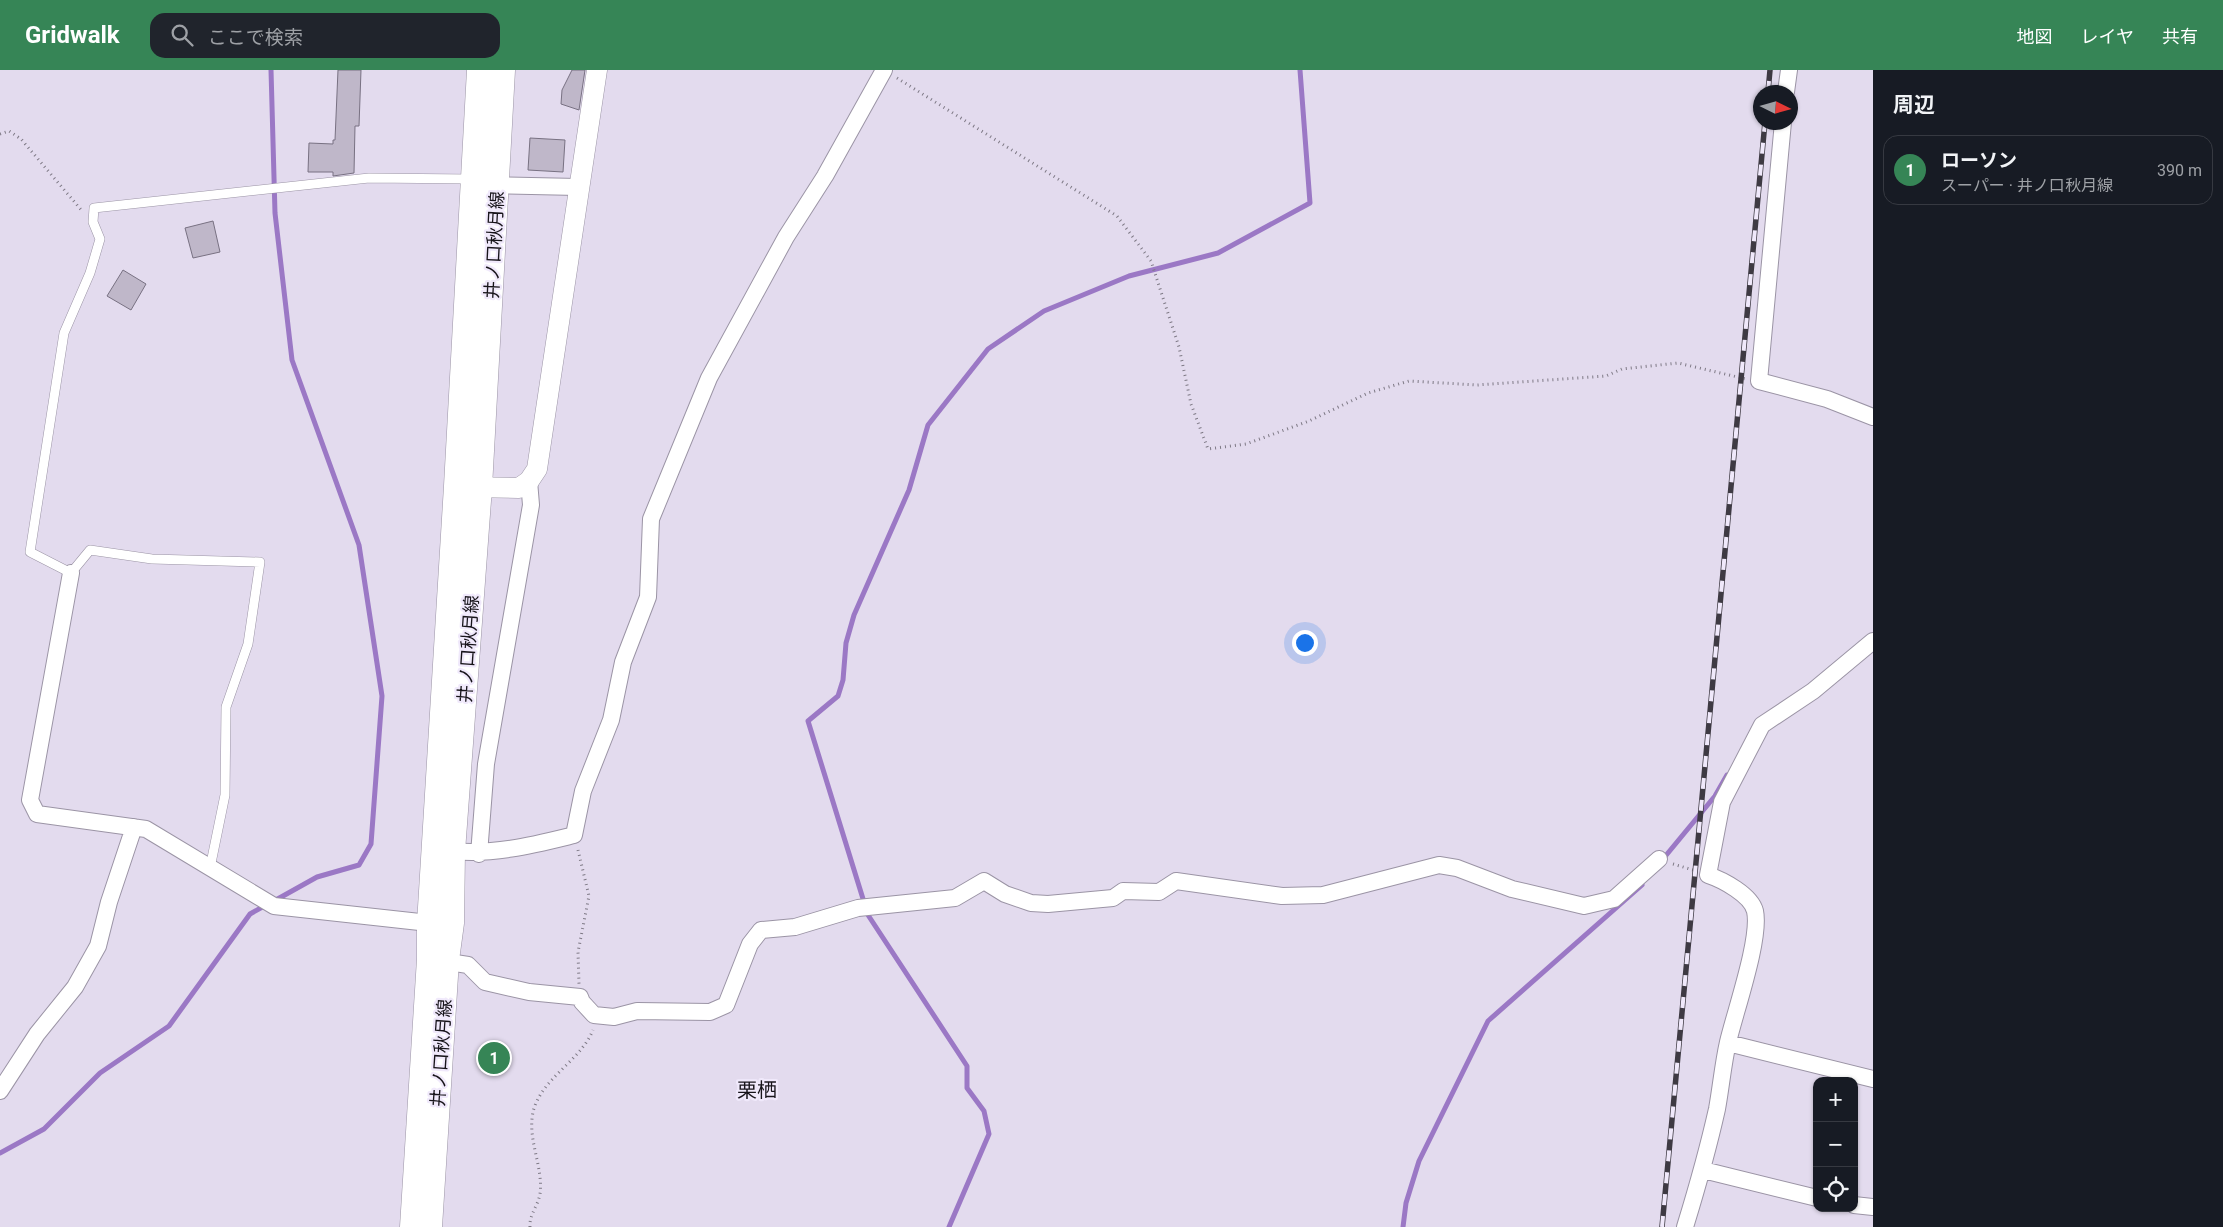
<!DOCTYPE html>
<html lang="ja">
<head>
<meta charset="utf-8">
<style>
	:root { --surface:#171b24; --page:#20242c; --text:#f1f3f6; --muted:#9ea1a6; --line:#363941; --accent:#368556 }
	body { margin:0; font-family:Roboto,"Noto Sans JP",sans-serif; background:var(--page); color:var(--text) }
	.controls { position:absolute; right:15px; bottom:15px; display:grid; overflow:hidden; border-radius:10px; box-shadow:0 1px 4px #0004 }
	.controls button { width:45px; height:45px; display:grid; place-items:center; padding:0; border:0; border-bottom:1px solid var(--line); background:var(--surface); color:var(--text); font:25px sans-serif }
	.compass { position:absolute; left:1753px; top:15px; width:45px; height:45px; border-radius:50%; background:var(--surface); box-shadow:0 1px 4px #0004; rotate:95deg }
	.you { position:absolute; left:1304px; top:572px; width:18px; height:18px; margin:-12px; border:4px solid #fff; border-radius:50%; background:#1a73e8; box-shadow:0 0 0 8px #1a73e833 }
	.badge { display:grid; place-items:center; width:32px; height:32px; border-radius:50%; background:var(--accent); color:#fff; font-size:16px; font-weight:700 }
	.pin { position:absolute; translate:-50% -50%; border:2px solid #fff; box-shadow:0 1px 5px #0006 }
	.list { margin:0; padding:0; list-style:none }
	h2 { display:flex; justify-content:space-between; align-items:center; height:65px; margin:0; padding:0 20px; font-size:21px }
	h2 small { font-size:16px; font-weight:400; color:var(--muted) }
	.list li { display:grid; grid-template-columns:32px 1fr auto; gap:15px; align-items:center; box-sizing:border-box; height:70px; margin:0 10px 10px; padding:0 10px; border:1px solid var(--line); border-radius:15px }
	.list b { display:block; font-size:19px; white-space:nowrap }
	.list p { margin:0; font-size:16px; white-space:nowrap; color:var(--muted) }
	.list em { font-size:16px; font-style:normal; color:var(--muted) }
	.icon { flex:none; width:28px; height:28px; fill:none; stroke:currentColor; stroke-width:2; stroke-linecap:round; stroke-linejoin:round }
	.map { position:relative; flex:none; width:1873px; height:1157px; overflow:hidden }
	header { display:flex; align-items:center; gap:30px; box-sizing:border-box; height:70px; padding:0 25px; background:var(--accent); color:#fff }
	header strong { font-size:24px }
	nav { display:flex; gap:28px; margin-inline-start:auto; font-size:18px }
	.search { width:350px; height:45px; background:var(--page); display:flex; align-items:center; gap:12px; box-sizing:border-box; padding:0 18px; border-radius:15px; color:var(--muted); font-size:19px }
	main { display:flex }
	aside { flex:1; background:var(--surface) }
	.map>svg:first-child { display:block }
</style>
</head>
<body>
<header>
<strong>Gridwalk</strong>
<div class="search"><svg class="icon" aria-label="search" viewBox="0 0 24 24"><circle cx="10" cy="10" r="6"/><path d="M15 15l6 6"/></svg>ここで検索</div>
<nav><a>地図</a><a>レイヤ</a><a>共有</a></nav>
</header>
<main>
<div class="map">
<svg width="1873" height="1157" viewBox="0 0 1873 1157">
	<rect width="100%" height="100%" fill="#e3dbee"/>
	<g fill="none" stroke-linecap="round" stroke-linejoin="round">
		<!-- stream -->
		<path stroke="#9b78c5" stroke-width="5" d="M 271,0 L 275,143 L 292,290 L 359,475 L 382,626 L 371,774 L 359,795 L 317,807 L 274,831
			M 1663,789 L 1715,726 L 1727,705
			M 0,1083 L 44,1059 L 100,1003 L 169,956 L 250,844 L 266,835
			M 949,1157 L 989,1064 L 984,1041 L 967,1018 L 967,996 L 868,845 L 808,651 L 838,626 L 843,610 L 846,573 L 854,545 L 909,420 L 928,355 L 988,279 L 1044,241 L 1129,206 L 1218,183 L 1310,133 L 1300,0
			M 1403,1157 L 1406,1133 L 1419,1091 L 1488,951 L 1642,815"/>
	</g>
	<!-- building -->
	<path fill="#bfb7c9" stroke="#787182" d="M 338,0 L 361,0 L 359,56 L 355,56 L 354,103 L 333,106 L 333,102 L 308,102 L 309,73 L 333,74 L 333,70 L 335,70 Z
		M 572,0 L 585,0 L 579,40 L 561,34 L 562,20 Z
		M 530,68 L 565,70 L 563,102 L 528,100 Z
		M 213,151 L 220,182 L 193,188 L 185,158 Z
		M 123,200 L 146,214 L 131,240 L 107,226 Z"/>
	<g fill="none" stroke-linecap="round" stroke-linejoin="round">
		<defs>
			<path id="service" d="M 210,798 L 225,725 L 226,637 L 248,574 L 260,492 L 152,489 L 90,480 L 71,503 L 30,482 L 64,263 L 90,203 L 100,169 L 93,152 L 94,138 L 369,108 L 471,109"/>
			<path id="minor" d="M 1786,22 L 1789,0
				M 1783,52 L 1759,311 L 1827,329 L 1873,347
				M 488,115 L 578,117
				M 71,503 L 30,730 L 37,744 L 146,759 L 274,836 L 438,854
				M 453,781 C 495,785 533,775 574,765 L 583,721 L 611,650 L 623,592 L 648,527 L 651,449 L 709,308 L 786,167 L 825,106 L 884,0
				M 479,784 L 486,694 L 531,435 L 529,411
				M 436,890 L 468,895 L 485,912 L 529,922 L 580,927 L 582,932 L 594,945 L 614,947 L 637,941 L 710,942 L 726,935 L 750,874 L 761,860 L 795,857 L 858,838 L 955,828 L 984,811 L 1005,824 L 1031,833 L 1048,834 L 1113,828 L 1123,821 L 1159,822 L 1176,811 L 1282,826 L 1323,825 L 1439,795 L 1457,798 L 1512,819 L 1584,836 L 1614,829 L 1659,789
				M 1728,973 L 1873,1009
				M 0,1021 L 37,964 L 75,917 L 98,876 L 109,832 L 134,757
				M 1703,1100 L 1817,1128
				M 1854,1135 L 1873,1137
				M 1685,1157 C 1697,1118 1708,1079 1717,1039 C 1721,1017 1723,994 1728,972 C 1735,942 1761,868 1755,841 C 1751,825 1723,810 1708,805 L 1722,732 L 1762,655 L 1813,621 L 1873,571"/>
			<path id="tertiary" d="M 464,417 L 519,418 L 529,411 L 537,399 L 597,0"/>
			<path id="secondary" d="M 412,1157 L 429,889 L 429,854 L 456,416 L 479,0
				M 430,1157 L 447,890 L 452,853 L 453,781 L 480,417 L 503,0"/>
		</defs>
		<!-- service casing -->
		<use href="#service" stroke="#9b94a5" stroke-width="10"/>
		<!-- minor casing -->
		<use href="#minor" stroke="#9b94a5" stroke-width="18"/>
		<!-- tertiary casing -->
		<use href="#tertiary" stroke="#9b94a5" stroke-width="21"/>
		<!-- secondary casing -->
		<use href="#secondary" stroke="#9b94a5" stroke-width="25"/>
		<!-- path -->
		<path stroke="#7e7985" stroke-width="3" stroke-dasharray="1 4" stroke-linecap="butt" d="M 897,8 L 1117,146 L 1151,191 L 1179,277 L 1191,334 L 1208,379 L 1246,374 L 1309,351 L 1368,323 L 1409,311 L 1477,315 L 1606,306 L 1622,299 L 1678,293 L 1746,309
			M 0,64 L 9,61 L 21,69 L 83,142
			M 578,780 L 589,826 L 578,882 L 579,914
			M 1673,794 L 1693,800
			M 530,1157 C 529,1145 538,1136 540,1124 C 544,1094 523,1063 536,1033 C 549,1004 581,989 593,960"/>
		<!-- service -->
		<use href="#service" stroke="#fff" stroke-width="9"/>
		<!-- minor -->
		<use href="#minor" stroke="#fff" stroke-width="16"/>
		<!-- tertiary -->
		<use href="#tertiary" stroke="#fff" stroke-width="20"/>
		<!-- secondary -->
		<use href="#secondary" stroke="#fff" stroke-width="24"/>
		<defs>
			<path id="rail" d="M 1768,22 L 1770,0
				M 1662,1157 L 1765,52"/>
		</defs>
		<!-- rail casing -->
		<use href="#rail" stroke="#3e3a43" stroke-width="5.5"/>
		<!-- rail -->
		<use href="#rail" stroke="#f0e9fb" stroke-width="4" stroke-dasharray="11" stroke-linecap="butt"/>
	</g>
	<g text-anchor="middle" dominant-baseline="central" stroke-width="4.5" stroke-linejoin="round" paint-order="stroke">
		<!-- street labels -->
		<g font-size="18" fill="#17141a" stroke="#f0e9fb">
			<text transform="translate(494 175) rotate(-87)">井ノ口秋月線</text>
			<text transform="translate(468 579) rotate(-86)">井ノ口秋月線</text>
			<text transform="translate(441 983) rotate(-86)">井ノ口秋月線</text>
		</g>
		<!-- quarter labels -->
		<g font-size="20" fill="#17141a" stroke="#f0e9fb">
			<text x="757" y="1020">栗栖</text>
		</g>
	</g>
</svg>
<div class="controls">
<button>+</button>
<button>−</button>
<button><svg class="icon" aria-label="locate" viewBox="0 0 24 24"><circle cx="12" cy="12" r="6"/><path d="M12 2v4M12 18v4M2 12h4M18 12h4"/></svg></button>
</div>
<svg class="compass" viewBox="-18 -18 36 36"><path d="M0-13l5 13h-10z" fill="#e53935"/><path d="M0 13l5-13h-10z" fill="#9ea1a6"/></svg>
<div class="you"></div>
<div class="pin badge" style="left:494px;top:988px">1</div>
</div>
<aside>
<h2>周辺<small></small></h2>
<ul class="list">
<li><span class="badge">1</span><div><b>ローソン</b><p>スーパー · 井ノ口秋月線</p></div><em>390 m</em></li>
</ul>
</aside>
</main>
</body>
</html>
